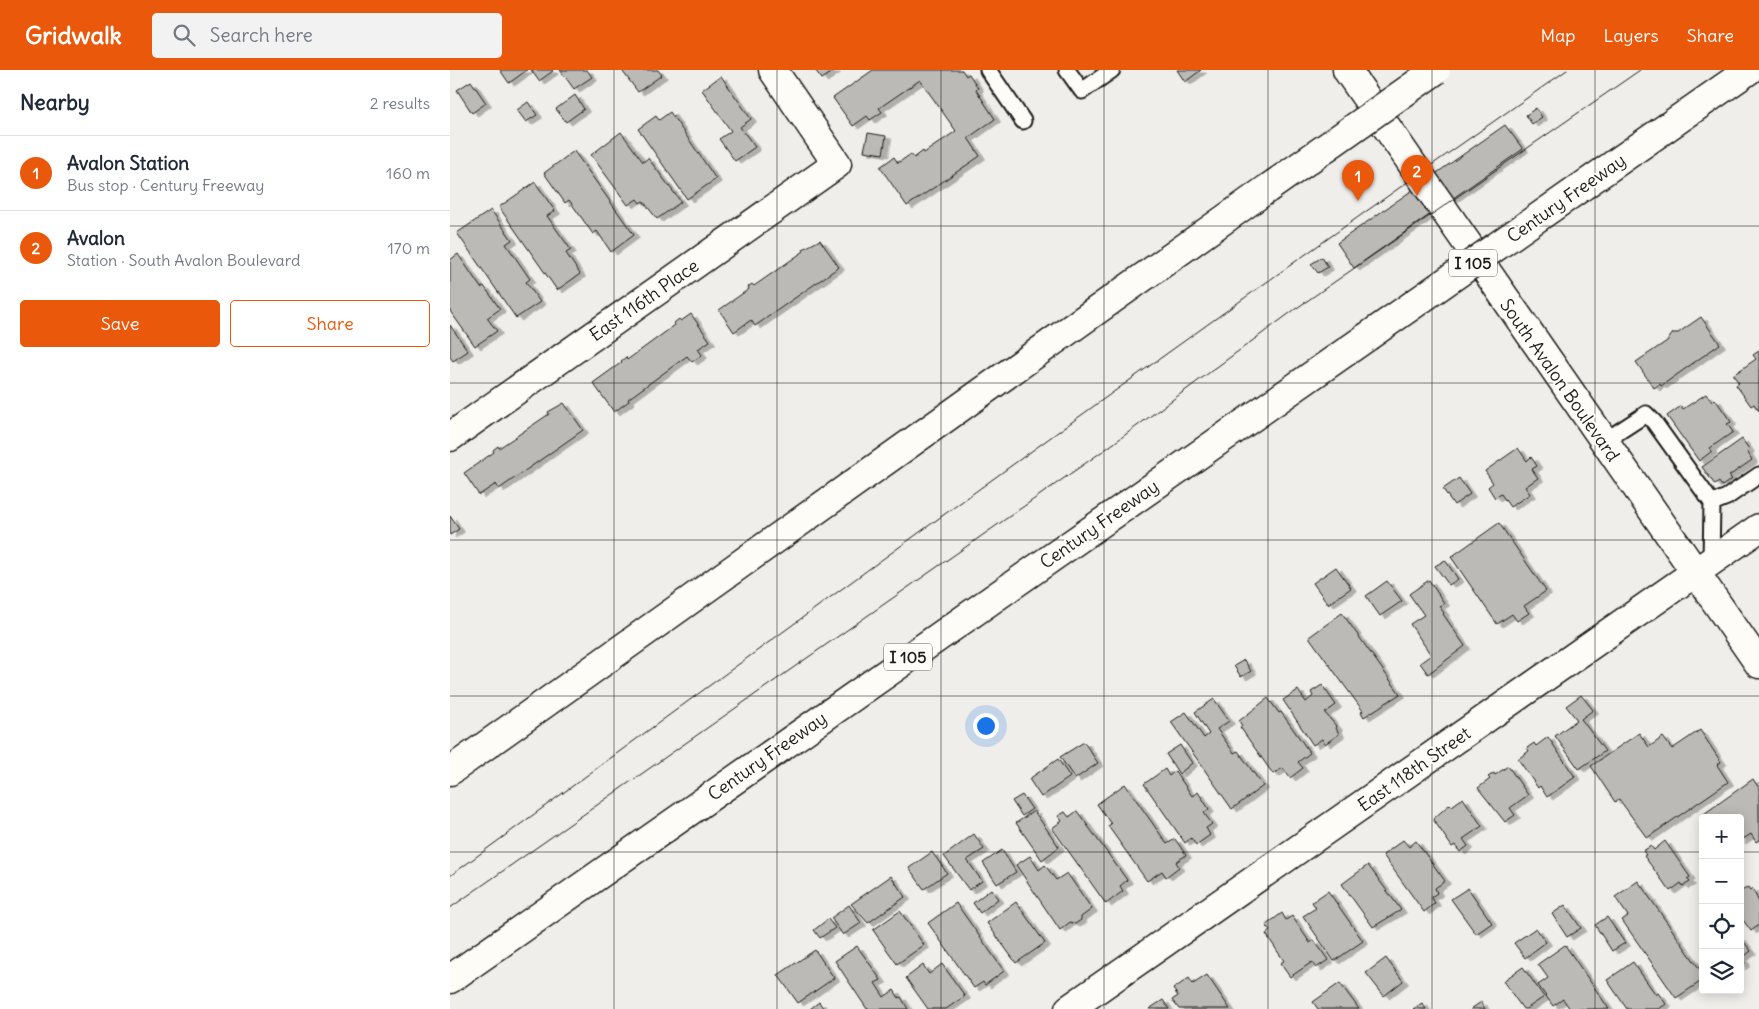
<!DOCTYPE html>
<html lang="en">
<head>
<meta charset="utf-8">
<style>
	:root { --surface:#fff; --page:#f2f2f3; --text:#1f2937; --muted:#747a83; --line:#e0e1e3; --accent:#ea580c }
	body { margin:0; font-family:Delius,sans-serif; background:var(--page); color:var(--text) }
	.controls { position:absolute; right:15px; bottom:15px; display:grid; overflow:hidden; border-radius:5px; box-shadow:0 2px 12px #0003 }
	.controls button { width:45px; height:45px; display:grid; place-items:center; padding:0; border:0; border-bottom:1px solid var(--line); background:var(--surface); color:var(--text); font:25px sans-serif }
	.you { position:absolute; left:535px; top:655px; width:18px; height:18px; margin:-12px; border:4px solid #fff; border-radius:50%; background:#1a73e8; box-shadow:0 0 0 8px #1a73e833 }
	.badge { display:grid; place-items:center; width:32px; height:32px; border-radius:50%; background:var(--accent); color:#fff; font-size:16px; font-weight:700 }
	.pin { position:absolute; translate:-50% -41px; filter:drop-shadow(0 1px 2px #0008) }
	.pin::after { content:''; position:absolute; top:26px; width:18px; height:15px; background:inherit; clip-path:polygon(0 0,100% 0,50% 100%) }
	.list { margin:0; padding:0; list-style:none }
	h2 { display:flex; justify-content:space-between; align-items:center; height:65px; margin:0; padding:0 20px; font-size:21px }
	h2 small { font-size:16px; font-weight:400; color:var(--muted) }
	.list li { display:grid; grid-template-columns:32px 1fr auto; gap:15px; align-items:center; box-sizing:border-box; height:75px; padding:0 20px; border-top:1px solid var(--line) }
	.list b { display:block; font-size:19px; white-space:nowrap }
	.list p { margin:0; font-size:16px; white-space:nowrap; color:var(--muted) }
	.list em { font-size:16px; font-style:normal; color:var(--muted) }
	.actions { display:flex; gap:10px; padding:15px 20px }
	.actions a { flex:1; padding:11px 0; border:1px solid var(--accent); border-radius:5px; text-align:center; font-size:18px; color:var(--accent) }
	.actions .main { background:var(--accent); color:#fff }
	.icon { flex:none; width:28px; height:28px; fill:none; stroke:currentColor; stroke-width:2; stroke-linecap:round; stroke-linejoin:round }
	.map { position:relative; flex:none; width:1309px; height:939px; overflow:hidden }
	header { display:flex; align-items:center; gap:30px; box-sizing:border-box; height:70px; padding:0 25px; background:var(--accent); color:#fff }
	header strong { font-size:24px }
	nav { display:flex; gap:28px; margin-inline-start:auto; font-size:18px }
	.search { width:350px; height:45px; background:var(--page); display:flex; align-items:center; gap:12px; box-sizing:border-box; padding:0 18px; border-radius:5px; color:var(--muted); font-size:19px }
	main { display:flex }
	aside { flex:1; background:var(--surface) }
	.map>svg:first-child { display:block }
</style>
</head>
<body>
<header>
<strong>Gridwalk</strong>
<div class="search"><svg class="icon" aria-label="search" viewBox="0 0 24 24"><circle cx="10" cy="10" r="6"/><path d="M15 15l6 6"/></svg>Search here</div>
<nav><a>Map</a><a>Layers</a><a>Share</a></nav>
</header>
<main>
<aside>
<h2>Nearby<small>2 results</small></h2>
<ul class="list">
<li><span class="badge">1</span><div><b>Avalon Station</b><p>Bus stop · Century Freeway</p></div><em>160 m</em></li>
<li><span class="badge">2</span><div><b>Avalon</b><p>Station · South Avalon Boulevard</p></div><em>170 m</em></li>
</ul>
<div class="actions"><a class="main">Save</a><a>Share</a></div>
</aside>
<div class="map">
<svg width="1309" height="939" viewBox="0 0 1309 939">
	<defs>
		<filter id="shadow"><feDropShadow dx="5.5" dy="3" stdDeviation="0" flood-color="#0004"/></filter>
	</defs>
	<rect width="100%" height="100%" fill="#f0eeea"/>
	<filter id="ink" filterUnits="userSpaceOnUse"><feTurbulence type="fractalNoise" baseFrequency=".02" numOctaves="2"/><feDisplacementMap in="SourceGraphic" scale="10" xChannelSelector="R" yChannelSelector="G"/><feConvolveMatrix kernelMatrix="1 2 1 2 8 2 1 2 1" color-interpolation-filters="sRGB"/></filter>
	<g filter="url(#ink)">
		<!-- building -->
		<path fill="#bbbab6" stroke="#1c1c1c" filter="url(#shadow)" d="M 50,0 L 77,0 L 59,13 Z
			M 81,0 L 102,0 L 103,1 L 89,11 Z
			M 110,0 L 137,0 L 142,7 L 124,19 Z
			M 175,0 L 208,0 L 212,5 L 188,22 L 173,2 Z
			M 365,0 L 385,0 L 372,9 Z
			M 423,0 L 512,0 L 516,6 L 519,4 L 528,18 L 526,20 L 545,49 L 518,68 L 530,86 L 457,136 L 430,97 L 444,87 L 448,93 L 461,84 L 464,88 L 473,81 L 474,83 L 506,61 L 470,10 L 429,38 L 432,42 L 420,50 L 417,46 L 403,56 L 383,28 Z
			M 727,0 L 751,0 L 735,12 Z
			M 271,6 L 301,49 L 290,57 L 305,77 L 285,91 L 269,69 L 281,61 L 252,20 Z
			M 21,11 L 36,33 L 22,43 L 7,20 Z
			M 125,25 L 134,39 L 116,52 L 106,39 Z
			M 78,32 L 87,45 L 76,52 L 67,40 Z
			M 1086,38 L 1092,47 L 1082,54 L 1076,45 Z
			M 220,42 L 266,109 L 237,129 L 188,59 L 206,46 L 209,50 Z
			M 1055,55 L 1073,79 L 904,198 L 887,173 Z
			M 171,62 L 193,92 L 198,88 L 231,132 L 207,149 L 193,131 L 190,133 L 187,129 L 178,135 L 141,85 Z
			M 418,63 L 436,66 L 433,84 L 414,81 Z
			M 124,81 L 184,165 L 161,182 L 147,161 L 143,164 L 119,130 L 115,133 L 94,103 Z
			M 85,112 L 105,141 L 97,146 L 121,180 L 116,183 L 130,204 L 107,220 L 49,137 Z
			M 41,140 L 62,170 L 56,174 L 80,209 L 76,212 L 90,232 L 66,248 L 7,163 Z
			M 370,170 L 389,197 L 305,256 L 301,250 L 284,262 L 269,240 L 299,219 L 298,217 L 302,214 L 304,216 L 354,181 L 353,179 Z
			M 8,184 L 31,218 L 34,216 L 50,239 L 37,248 L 47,261 L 25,276 L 0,241 L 0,190 Z
			M 872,187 L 878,197 L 868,203 L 861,194 Z
			M 241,244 L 260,271 L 248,279 L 252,285 L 242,292 L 237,286 L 178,329 L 179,331 L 164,342 L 143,313 L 172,292 L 171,291 L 176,287 L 177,290 L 225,255 L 224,253 L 229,249 L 231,251 Z
			M 1251,247 L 1270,274 L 1211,316 L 1210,314 L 1204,318 L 1186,292 L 1217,271 L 1223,263 L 1228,263 Z
			M 0,255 L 18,281 L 3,291 L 0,287 Z
			M 1309,281 L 1309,341 L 1304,334 L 1301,336 L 1286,315 L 1289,313 L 1283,305 L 1306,289 L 1303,285 Z
			M 1256,324 L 1262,332 L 1265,329 L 1281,352 L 1277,354 L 1283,362 L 1260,378 L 1262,381 L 1249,391 L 1217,346 L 1231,336 L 1233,339 Z
			M 114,333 L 133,360 L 49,419 L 46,414 L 29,425 L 14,403 L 44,382 L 43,380 L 48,376 L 49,378 L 99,344 L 98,342 Z
			M 1292,369 L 1299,379 L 1297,381 L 1302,390 L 1279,406 L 1282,409 L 1272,416 L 1269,412 L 1265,415 L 1252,397 Z
			M 1068,378 L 1077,391 L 1081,387 L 1087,396 L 1082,399 L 1088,408 L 1075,417 L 1080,424 L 1060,437 L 1051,424 L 1045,428 L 1038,417 L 1043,413 L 1035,401 Z
			M 1009,408 L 1020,424 L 1004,435 L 993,419 Z
			M 0,446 L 9,459 L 0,465 Z
			M 1049,453 L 1096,521 L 1074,536 L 1079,543 L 1067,551 L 1062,544 L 1047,554 L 1001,487 Z
			M 995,490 L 1008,509 L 999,515 L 985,496 Z
			M 886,497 L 901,518 L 878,534 L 863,513 Z
			M 979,510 L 994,533 L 989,536 L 994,543 L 993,544 L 1015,576 L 978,604 L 970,593 L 981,585 L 960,554 L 974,545 L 959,524 Z
			M 937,511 L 952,531 L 930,546 L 916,526 Z
			M 892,543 L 950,624 L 914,647 L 911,642 L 913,641 L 859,567 Z
			M 794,590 L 801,601 L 791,607 L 784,596 Z
			M 872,615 L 886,635 L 875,643 L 887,657 L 886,658 L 889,664 L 875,674 L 872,669 L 863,675 L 833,630 L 848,620 L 856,632 L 863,626 L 861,622 Z
			M 1131,625 L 1143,640 L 1131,649 L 1155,681 L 1129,699 L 1105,666 L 1127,650 L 1116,636 Z
			M 818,628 L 829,643 L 831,642 L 860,683 L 848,692 L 853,698 L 840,708 L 833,698 L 823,704 L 790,657 L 792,656 L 789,651 Z
			M 764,629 L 779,651 L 767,659 L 784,683 L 788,681 L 813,716 L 782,739 L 721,652 L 736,642 L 754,668 L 759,664 L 745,642 Z
			M 1250,660 L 1271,692 L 1267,695 L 1278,712 L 1197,768 L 1169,729 L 1165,732 L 1141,696 L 1189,663 L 1199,677 L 1213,667 L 1222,679 Z
			M 1098,667 L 1125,707 L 1097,727 L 1090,716 L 1088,718 L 1068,689 L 1079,681 L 1077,678 L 1084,673 L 1086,676 Z
			M 634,672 L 648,693 L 625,709 L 610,687 Z
			M 730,675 L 742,693 L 729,704 L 716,684 Z
			M 608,689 L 620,707 L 591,727 L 579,709 Z
			M 1058,696 L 1078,725 L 1060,738 L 1065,745 L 1055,752 L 1028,718 L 1040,709 L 1038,707 L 1044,703 L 1045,705 Z
			M 715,699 L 719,706 L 725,701 L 742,726 L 748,722 L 759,739 L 754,743 L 762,754 L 756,758 L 760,765 L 746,775 L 741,768 L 735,773 L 694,714 Z
			M 1303,709 L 1309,718 L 1309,770 L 1306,772 L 1301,764 L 1290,771 L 1290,748 L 1253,748 L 1251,746 Z
			M 675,714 L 717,774 L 725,769 L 736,785 L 726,792 L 729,797 L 716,807 L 712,801 L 697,811 L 658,756 L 661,754 L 647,734 Z
			M 572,725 L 582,739 L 572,746 L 562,731 Z
			M 1013,728 L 1032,756 L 1013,769 L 1018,776 L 1010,782 L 1005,775 L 1002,777 L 983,749 L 1000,734 L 1002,736 Z
			M 584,741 L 609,777 L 592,790 L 566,753 Z
			M 627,741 L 677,810 L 670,816 L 673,821 L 656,834 L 602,758 L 612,751 L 608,746 L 615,742 L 619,747 Z
			M 524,764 L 534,779 L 517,790 L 532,811 L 519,820 L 494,786 Z
			M 953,770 L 959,777 L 966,771 L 995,811 L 985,818 L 987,823 L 981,827 L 985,833 L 974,842 L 933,785 Z
			M 1215,771 L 1240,807 L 1237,809 L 1240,812 L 1233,816 L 1231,813 L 1220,821 L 1194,786 L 1196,785 L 1193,781 L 1201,776 L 1204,780 Z
			M 552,780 L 566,802 L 547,814 L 533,793 Z
			M 482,782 L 497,803 L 474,819 L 459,798 Z
			M 580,786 L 589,800 L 595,795 L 606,810 L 617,803 L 642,839 L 631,847 L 631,850 L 625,854 L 620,852 L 610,860 L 566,795 Z
			M 918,795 L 951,840 L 923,857 L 892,814 Z
			M 441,806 L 455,827 L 418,853 L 401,834 Z
			M 1188,811 L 1253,904 L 1253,910 L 1226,928 L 1172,850 L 1178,846 L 1165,827 Z
			M 1298,817 L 1300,820 L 1302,818 L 1309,832 L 1309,855 L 1301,861 L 1290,846 L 1290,822 Z
			M 1018,818 L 1042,853 L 1026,864 L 1001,829 Z
			M 541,819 L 548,829 L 530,843 L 523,833 Z
			M 878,821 L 913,871 L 884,891 L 853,846 L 866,838 L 862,832 Z
			M 566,832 L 595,873 L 566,893 L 537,853 Z
			M 506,833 L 554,901 L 535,915 L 533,912 L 524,918 L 478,853 Z
			M 399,835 L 411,853 L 393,865 L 381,848 Z
			M 1115,835 L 1131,858 L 1117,867 L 1102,844 Z
			M 450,841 L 474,875 L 447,894 L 423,860 Z
			M 832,843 L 836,850 L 842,846 L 860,873 L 864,870 L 878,890 L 866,898 L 862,892 L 840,907 L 830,893 L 834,891 L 816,864 L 820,861 L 816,855 Z
			M 1157,847 L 1175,873 L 1162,881 L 1145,855 Z
			M 378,849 L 385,858 L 370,868 L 364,860 Z
			M 1086,858 L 1096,872 L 1075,888 L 1064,873 Z
			M 1290,867 L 1301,881 L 1292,888 L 1295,893 L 1290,897 Z
			M 1115,875 L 1159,939 L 1120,939 L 1113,929 L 1103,936 L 1088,915 L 1098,908 L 1088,894 Z
			M 407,876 L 431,910 L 425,913 L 434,927 L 444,920 L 449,928 L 451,927 L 458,939 L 417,939 L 385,891 Z
			M 365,880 L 384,908 L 348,933 L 328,905 Z
			M 936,888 L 953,911 L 934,926 L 916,903 Z
			M 1183,892 L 1206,925 L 1208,923 L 1216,934 L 1209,939 L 1177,939 L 1157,910 Z
			M 492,894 L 515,926 L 496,939 L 478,939 L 456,908 L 473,895 L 479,904 Z
			M 1073,897 L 1094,927 L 1076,939 L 1073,939 L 1053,911 Z
			M 757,905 L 780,939 L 729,939 L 722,930 L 728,926 L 723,919 L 739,908 L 743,914 Z
			M 890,913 L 909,939 L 868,939 L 863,932 Z
			M 713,930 L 719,939 L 699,939 Z
			M 369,932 L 374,939 L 360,939 Z
			M 1031,932 L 1035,939 L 1021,939 Z
			M 972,933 L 976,939 L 963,939 Z"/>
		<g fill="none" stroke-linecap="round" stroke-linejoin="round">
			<defs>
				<path id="lane" d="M 538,0 L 573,51
					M 617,0 L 632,21 L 662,0
					M 1153,372 L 1196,344 L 1204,352 L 1262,433
					M 1261,492 L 1262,433 L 1277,427 L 1309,405"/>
				<path id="street" d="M 0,367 L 387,94 L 323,0
					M 619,939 L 1309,458"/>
				<path id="secondary" d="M 897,0 L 1309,594"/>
				<path id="highway" d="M 1130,118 L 1299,0
					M 0,701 L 817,119
					M 0,909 L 917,267"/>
			</defs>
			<!-- lane casing -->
			<use href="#lane" stroke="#1c1c1c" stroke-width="19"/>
			<!-- street casing -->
			<use href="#street" stroke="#1c1c1c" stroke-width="31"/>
			<!-- secondary casing -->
			<use href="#secondary" stroke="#1c1c1c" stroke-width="31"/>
			<!-- highway casing -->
			<use href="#highway" stroke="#1c1c1c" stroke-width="31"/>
			<!-- lane -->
			<use href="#lane" stroke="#fdfcf7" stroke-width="15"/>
			<!-- street -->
			<use href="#street" stroke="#fdfcf7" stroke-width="28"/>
			<!-- secondary -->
			<use href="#secondary" stroke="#fdfcf7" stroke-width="28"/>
			<!-- highway -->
			<use href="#highway" stroke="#fdfcf7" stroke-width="28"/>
			<!-- tram -->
			<path stroke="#1c1c1c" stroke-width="1" d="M 0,806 C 370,534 740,263 1117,0
				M 0,838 L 660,376 L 844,240 L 1190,0"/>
			<defs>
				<path id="highway-bridge" d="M 817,119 L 986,0
					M 917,267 L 1130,118"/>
			</defs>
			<!-- highway-bridge casing -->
			<use href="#highway-bridge" stroke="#1c1c1c" stroke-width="31" stroke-linecap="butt"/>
			<!-- highway-bridge -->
			<use href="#highway-bridge" stroke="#fdfcf7" stroke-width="28"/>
		</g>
	</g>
	<!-- grid -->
	<path fill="none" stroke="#1c1c1c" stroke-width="1" stroke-opacity="0.55" d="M 164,0 L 164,939M 327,0 L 327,939M 491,0 L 491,939M 654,0 L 654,939M 818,0 L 818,939M 982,0 L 982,939M 1145,0 L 1145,939M 0,156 L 1309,156M 0,313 L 1309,313M 0,470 L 1309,470M 0,626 L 1309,626M 0,782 L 1253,782M 1290,782 L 1309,782"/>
	<g text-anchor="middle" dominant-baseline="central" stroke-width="4" stroke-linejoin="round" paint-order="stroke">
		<!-- shield labels -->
		<g fill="#fdfcf7" stroke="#605f5e" stroke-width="1">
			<rect x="999" y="179.5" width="48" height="27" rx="4"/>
			<rect x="434" y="573.5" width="48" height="27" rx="4"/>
		</g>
		<g font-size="16" font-weight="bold" fill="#1c1c1c">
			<text x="1023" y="193">I 105</text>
			<text x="458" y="587">I 105</text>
		</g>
		<!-- street labels -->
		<g font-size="18" fill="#1c1c1c" stroke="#fdfcf7">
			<text transform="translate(1116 128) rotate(-35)">Century Freeway</text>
			<text transform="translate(194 230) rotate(-35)">East 116th Place</text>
			<text transform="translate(1110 310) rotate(55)">South Avalon Boulevard</text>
			<text transform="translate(649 454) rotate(-35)">Century Freeway</text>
			<text transform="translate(317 686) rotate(-35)">Century Freeway</text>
			<text transform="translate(964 699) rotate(-35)">East 118th Street</text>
		</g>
	</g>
</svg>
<div class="controls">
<button>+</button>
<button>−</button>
<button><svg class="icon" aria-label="locate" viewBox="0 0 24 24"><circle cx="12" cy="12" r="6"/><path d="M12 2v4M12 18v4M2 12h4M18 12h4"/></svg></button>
<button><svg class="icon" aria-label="layers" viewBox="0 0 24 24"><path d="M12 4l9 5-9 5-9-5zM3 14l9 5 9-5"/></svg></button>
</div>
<div class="you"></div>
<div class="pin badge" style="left:908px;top:131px">1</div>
<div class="pin badge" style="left:967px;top:126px">2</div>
</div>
</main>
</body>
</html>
